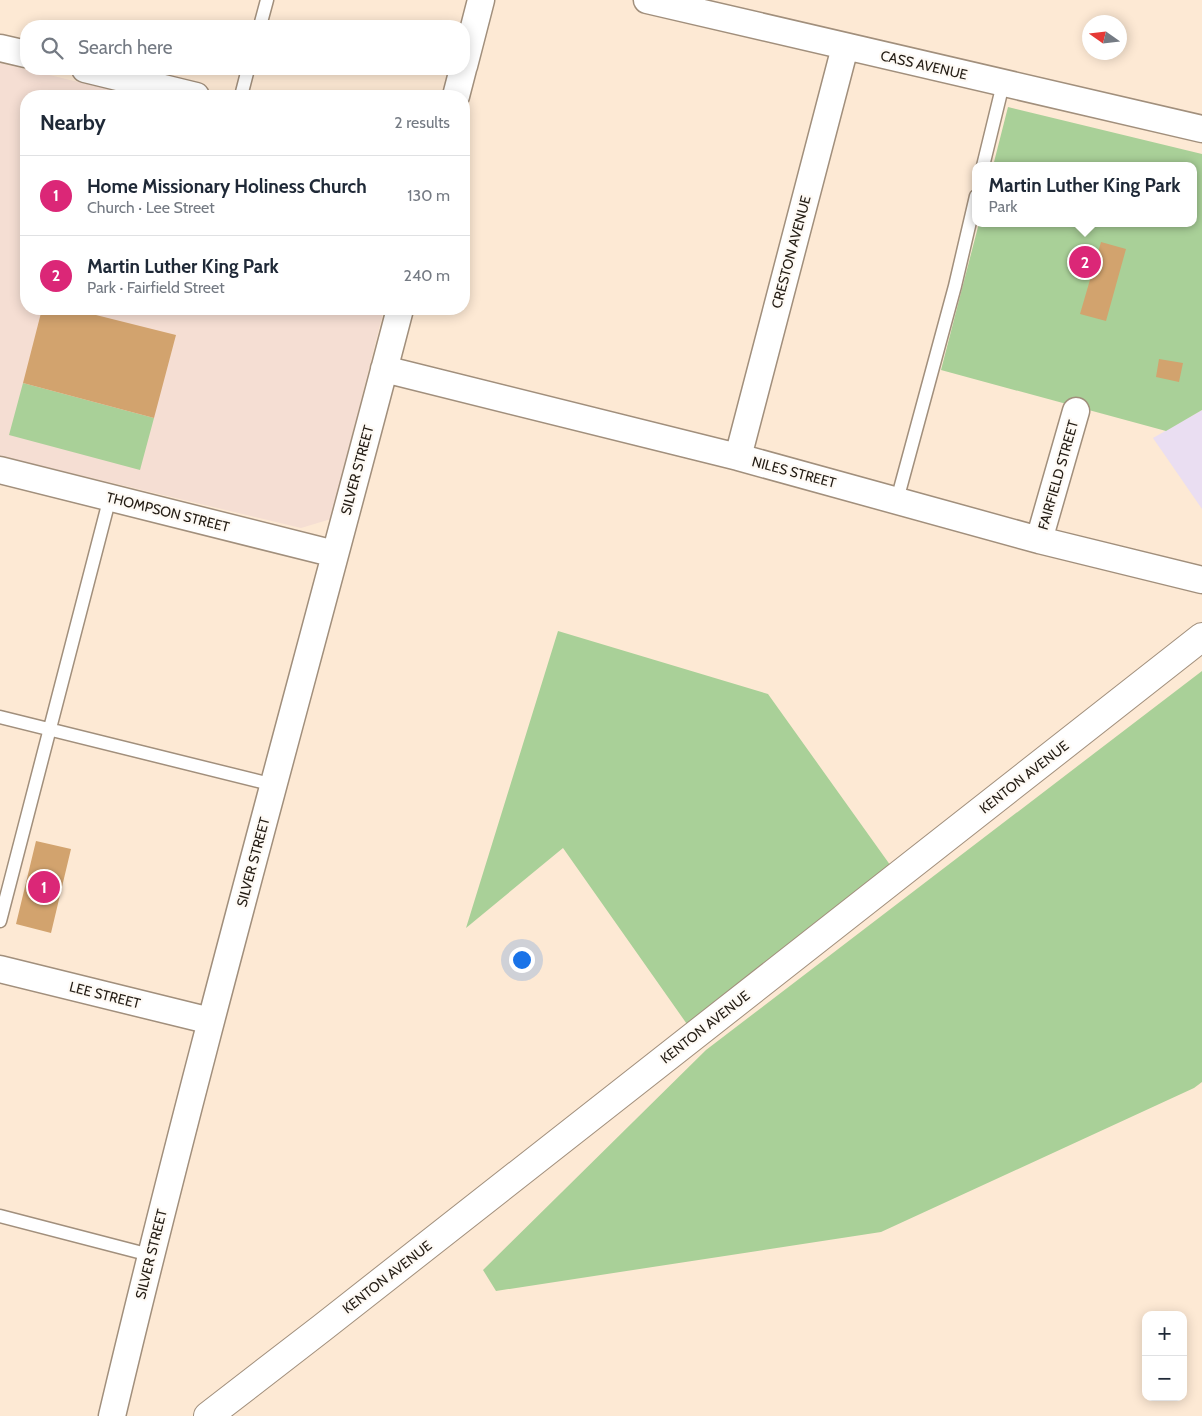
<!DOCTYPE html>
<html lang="en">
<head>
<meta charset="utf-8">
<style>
	:root { --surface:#fff; --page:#f6f6f7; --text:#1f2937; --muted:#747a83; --line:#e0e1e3; --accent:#db2777 }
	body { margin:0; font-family:Cabin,sans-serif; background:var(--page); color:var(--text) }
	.controls { position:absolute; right:15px; bottom:15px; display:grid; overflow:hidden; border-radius:10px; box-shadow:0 2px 12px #0003 }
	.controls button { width:45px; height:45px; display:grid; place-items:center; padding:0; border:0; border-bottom:1px solid var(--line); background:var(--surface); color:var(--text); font:25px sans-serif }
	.compass { position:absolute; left:1082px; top:15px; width:45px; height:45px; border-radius:50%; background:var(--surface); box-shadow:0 2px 12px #0003; rotate:284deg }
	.you { position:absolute; left:521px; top:959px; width:18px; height:18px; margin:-12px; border:4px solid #fff; border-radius:50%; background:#1a73e8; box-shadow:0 0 0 8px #1a73e833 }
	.badge { display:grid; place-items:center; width:32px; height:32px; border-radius:50%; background:var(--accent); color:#fff; font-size:16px; font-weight:700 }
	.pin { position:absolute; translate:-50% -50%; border:2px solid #fff; box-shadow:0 1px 5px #0006 }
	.popup { position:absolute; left:972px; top:162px; width:225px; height:65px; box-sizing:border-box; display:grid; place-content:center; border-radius:10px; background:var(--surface); filter:drop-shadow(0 1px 4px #0005); font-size:16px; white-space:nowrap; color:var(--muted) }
	.popup b { font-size:19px; color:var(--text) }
	.popup::after { content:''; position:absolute; left:50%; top:100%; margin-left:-10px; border:10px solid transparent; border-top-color:var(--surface) }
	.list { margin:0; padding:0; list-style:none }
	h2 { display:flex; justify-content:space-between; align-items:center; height:65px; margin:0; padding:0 20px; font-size:21px }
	h2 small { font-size:16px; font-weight:400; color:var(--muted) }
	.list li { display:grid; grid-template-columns:32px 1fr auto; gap:15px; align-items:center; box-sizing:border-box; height:80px; padding:0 20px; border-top:1px solid var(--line) }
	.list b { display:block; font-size:19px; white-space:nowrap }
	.list p { margin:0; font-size:16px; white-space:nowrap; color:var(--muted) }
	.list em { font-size:16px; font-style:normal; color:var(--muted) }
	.icon { flex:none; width:28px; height:28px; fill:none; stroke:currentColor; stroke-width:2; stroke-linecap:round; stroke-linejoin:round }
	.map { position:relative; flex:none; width:1202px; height:1416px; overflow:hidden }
	.search { position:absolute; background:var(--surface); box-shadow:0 2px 12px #0003; left:20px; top:20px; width:450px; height:55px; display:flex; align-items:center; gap:12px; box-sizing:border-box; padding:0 18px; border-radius:20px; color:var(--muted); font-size:19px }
	.panel { position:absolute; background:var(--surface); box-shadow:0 2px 12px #0003; left:20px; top:90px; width:450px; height:225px; border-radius:20px }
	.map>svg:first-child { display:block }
</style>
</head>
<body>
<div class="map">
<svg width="1202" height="1416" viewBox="0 0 1202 1416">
	<rect width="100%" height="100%" fill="#fde9d4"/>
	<!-- commercial -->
	<path fill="#eadef2" d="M 1202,410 L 1202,509 L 1153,438 Z"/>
	<!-- education -->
	<path fill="#f5ded3" d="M 0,63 L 136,96 L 26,96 L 26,309 L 384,309 L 331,519 L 301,528 L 0,456 Z"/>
	<!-- green -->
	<path fill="#a9d098" d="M 1008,107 L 1202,154 L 1202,410 L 1166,431 L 941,370 L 979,223 L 1194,223 L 1194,166 L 993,166 Z
		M 23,383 L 154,418 L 140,470 L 9,435 Z
		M 558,631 L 768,694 L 893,869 L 689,1027 L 563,848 L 466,928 Z
		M 1202,671 L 1202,1082 L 1194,1088 L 881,1232 L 496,1291 L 483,1270 L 706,1050 Z"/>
	<!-- building -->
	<path fill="#d2a36e" d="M 1101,242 L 1126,249 L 1106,321 L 1080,314 Z
		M 42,309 L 72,309 L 176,335 L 154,418 L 23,383 Z
		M 1159,359 L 1183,363 L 1179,382 L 1156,377 Z
		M 36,841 L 71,849 L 51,933 L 16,924 Z"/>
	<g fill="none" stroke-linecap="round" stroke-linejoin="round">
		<defs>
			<path id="service" d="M 260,26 L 267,0
				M 241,96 L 248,69
				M 983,166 L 1003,84
				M 897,500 L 955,286 L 976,196
				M 0,717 L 274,785
				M 0,921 L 110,497
				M 0,1216 L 150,1255"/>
			<path id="minor" d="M 647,0 L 1202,129
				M 0,48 L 26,54
				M 464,66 L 481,0
				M 85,69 L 196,96
				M 456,96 L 463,69
				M 384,369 L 738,457 L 1039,540 L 1202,580
				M 738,457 L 845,47
				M 0,470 L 335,554
				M 1039,540 L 1076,411
				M 0,969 L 211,1021
				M 112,1416 C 200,1045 304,678 400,309"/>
			<path id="primary" d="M 208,1416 L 322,1328 L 1202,637"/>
		</defs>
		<!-- service casing -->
		<use href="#service" stroke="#a18f7c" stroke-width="15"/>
		<!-- minor casing -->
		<use href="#minor" stroke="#a18f7c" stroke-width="29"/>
		<!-- primary casing -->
		<use href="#primary" stroke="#a18f7c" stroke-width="30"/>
		<!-- service -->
		<use href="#service" stroke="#fff" stroke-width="12"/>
		<!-- minor -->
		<use href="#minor" stroke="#fff" stroke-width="26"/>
		<!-- primary -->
		<use href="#primary" stroke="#fff" stroke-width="28"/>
	</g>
	<g text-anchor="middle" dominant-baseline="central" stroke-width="4.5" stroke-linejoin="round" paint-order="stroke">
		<!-- street labels -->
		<g font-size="14" fill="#231c14" stroke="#fefaf5">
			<text transform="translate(924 65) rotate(13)">CASS AVENUE</text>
			<text transform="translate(791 252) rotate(-75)">CRESTON AVENUE</text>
			<text transform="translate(357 470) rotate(-75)">SILVER STREET</text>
			<text transform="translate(794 472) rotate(15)">NILES STREET</text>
			<text transform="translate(1058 475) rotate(-74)">FAIRFIELD STREET</text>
			<text transform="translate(168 512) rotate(14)">THOMPSON STREET</text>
			<text transform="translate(1024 777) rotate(-38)">KENTON AVENUE</text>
			<text transform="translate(253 862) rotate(-75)">SILVER STREET</text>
			<text transform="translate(105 995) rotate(14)">LEE STREET</text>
			<text transform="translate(705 1027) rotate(-38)">KENTON AVENUE</text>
			<text transform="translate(151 1254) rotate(-76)">SILVER STREET</text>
			<text transform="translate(387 1277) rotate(-38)">KENTON AVENUE</text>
		</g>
	</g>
</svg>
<div class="controls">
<button>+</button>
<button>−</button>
</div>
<svg class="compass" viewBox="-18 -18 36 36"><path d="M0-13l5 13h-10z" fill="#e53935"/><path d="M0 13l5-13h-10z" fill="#747a83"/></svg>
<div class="you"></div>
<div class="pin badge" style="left:44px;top:887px">1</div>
<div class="pin badge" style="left:1085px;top:262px">2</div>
<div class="popup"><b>Martin Luther King Park</b>Park</div>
<div class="search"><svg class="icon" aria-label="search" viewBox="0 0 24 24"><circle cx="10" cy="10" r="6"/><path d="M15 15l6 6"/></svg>Search here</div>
<section class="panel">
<h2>Nearby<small>2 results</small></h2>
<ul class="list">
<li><span class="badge">1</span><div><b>Home Missionary Holiness Church</b><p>Church · Lee Street</p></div><em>130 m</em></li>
<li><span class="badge">2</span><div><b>Martin Luther King Park</b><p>Park · Fairfield Street</p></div><em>240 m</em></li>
</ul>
</section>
</div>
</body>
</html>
